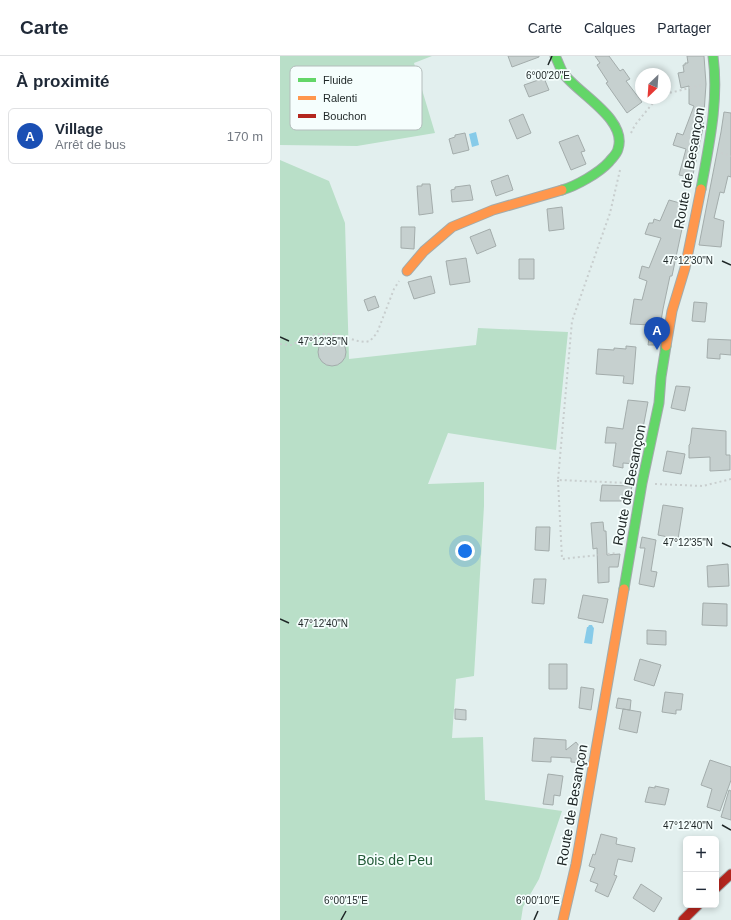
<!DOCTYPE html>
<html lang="fr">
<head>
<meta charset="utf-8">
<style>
	:root { --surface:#fff; --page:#f6f6f7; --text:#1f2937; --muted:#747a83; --line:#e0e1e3; --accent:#2563eb }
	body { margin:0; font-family:Helvetica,sans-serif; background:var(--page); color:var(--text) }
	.controls { position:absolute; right:12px; bottom:12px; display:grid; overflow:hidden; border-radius:6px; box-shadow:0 2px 6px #0003 }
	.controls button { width:36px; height:36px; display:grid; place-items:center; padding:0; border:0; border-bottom:1px solid var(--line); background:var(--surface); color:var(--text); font:20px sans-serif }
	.compass { position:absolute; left:355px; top:12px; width:36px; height:36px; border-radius:50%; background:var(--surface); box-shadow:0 2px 6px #0003; rotate:205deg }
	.you { position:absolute; left:185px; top:495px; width:14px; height:14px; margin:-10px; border:3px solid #fff; border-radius:50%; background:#1a73e8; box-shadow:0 0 0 6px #1a73e833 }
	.badge { display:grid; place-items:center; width:26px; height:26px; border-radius:50%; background:var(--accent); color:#fff; font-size:13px; font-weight:700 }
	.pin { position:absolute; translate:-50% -33px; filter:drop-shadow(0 1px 2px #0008) }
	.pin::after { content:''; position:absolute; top:21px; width:14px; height:12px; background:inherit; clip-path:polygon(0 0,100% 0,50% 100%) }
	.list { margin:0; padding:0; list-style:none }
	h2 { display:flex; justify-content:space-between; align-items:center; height:52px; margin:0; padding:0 16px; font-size:17px }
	h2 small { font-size:13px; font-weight:400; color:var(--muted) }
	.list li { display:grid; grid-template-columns:26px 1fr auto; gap:12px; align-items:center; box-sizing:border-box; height:56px; margin:0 8px 8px; padding:0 8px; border:1px solid var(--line); border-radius:6px }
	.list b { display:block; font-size:15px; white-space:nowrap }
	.list p { margin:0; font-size:13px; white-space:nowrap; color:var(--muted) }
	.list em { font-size:13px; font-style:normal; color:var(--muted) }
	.map { position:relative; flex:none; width:451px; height:864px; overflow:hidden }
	header { display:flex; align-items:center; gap:24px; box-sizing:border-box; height:56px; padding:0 20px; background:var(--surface); border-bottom:1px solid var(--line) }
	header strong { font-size:19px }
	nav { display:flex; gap:22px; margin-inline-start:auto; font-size:14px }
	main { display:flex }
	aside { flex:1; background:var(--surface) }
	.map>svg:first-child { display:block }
</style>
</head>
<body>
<header>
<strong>Carte</strong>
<nav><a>Carte</a><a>Calques</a><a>Partager</a></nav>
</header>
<main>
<aside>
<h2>À proximité<small></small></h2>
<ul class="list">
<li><span class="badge" style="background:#1a4fb4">A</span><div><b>Village</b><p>Arrêt de bus</p></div><em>170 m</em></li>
</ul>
</aside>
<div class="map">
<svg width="451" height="864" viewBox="0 0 451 864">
	<rect width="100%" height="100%" fill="#e2efee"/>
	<!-- green -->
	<path fill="#b9dfc8" d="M 0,0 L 152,0 L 134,7 L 155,77 L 77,90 L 0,89 Z
		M 0,104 L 49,125 L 65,167 L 69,303 L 196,289 L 198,272 L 288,276 L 276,394 L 168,377 L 148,428 L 204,426 L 204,450 L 194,620 L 176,623 L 172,682 L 203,681 L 205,744 L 282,755 L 259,823 L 243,851 L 241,864 L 0,864 Z"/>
	<!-- water -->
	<path fill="#87cbe9" d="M 196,76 L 199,89 L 192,91 L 189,78 Z
		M 309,569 L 312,569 L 313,571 L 314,572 L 312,588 L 304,587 L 307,571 L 308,571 Z"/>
	<!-- building -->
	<path fill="#c6d0cf" stroke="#a3acab" d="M 228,0 L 259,0 L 259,1 L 232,11 Z
		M 315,0 L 329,0 L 340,15 L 343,13 L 350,23 L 346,25 L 362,46 L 347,57 L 326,27 L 328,26 L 317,9 L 320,7 Z
		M 407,0 L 424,0 L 426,28 L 423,72 L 411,128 L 402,126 L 404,120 L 399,119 L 406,93 L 393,89 L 397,77 L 403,79 L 414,50 L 409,48 L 409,30 L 401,32 L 398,17 L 404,16 L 403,9 L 405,9 L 405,7 L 408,7 Z
		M 264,22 L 269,34 L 249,41 L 244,29 Z
		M 444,56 L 451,57 L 451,121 L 448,120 L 444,137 L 440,136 L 434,162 L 444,165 L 441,191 L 419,189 L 441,76 Z
		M 243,58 L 251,77 L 237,83 L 229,64 Z
		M 185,77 L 189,94 L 173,98 L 169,83 L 175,81 L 175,79 Z
		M 298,79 L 305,95 L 301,96 L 306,108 L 291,114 L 279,86 Z
		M 228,119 L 233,134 L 216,140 L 211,125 Z
		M 142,128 L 150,128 L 153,157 L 139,159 L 137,130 L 142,130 Z
		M 190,129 L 193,144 L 172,146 L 171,134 L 175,133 L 175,131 Z
		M 389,144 L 407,149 L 392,220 L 390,220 L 383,253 L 377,289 L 368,289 L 371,269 L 350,268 L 354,243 L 362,244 L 367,225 L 359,222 L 362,210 L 369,212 L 381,182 L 365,178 L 369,167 L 373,167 L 374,163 L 380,165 Z
		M 282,151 L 284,173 L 269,175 L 267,153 Z
		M 121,171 L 135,171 L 134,193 L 121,192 Z
		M 210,173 L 216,190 L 197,198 L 190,181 Z
		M 186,202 L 190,226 L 170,229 L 166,205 Z
		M 239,203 L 254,203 L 254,223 L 239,223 Z
		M 151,220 L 155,237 L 134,243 L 128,226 Z
		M 95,240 L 99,251 L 88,255 L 84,244 Z
		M 414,246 L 427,247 L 425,266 L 412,265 Z
		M38 296a14 14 0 1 1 28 0a14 14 0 1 1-28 0Z
		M 428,283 L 451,284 L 451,299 L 440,298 L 440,303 L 427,302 Z
		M 346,290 L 356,291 L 353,328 L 343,327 L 344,320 L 316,318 L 318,293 L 334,294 L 334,292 L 346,293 Z
		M 396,330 L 410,331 L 405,355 L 391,352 Z
		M 348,344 L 368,346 L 356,408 L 343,407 L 343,412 L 333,410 L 336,387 L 325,387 L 327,371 L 343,373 Z
		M 412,372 L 446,375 L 446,399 L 450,399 L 450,414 L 430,415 L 430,401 L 409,402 L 409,389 L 410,388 Z
		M 387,395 L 405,398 L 401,418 L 383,415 Z
		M 322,429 L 352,430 L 349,445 L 320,445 Z
		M 383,449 L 403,452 L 398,483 L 378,479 Z
		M 323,466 L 324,475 L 326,475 L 327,499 L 340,498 L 338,511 L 329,511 L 329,526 L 318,527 L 317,492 L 313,493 L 311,467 Z
		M 256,471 L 270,471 L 269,495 L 255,494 Z
		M 362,481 L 376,484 L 371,515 L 377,516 L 374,531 L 359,528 L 365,492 L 360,492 Z
		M 448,508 L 449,530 L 428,531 L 427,510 Z
		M 254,523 L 266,523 L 264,548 L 252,547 Z
		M 303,539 L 328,543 L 323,567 L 298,562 Z
		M 423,547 L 447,548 L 447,570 L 422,569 Z
		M 367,574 L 386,575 L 386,589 L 367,588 Z
		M 360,603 L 381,609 L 374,630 L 354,624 Z
		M 269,608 L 287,608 L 287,633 L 269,633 Z
		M 301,631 L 314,633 L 311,654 L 299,652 Z
		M 385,636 L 403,638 L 401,654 L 396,654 L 396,658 L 382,656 Z
		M 338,642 L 351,644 L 350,654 L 336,652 Z
		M 175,653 L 186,654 L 186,664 L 175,663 Z
		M 343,653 L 361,656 L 357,677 L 339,673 Z
		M 254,682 L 286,684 L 286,694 L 296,686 L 302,694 L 302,707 L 291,706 L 291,702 L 271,701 L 271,706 L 252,705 Z
		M 430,704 L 451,711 L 451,724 L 440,755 L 427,751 L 432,733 L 421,729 Z
		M 268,718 L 283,720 L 280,740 L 274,739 L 273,749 L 263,748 Z
		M 375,730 L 389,733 L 385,749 L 365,746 L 369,731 L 375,732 Z
		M 449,734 L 451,735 L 451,764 L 441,761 Z
		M 321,778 L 337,782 L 336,788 L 355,792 L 352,806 L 338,803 L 334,819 L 337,820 L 328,841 L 315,835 L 318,828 L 310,825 L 315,812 L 309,810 L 313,798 L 315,799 Z
		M 361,828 L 382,842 L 374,856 L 353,842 Z"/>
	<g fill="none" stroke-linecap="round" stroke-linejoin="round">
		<defs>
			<path id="fast" d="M 275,0 C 278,5 280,12 283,17 C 297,37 348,63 338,93 C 337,98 332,102 329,106 C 319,117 296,130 282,134
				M 421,133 C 429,88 439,45 433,0
				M 344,533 L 362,427 L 379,347 L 381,321 L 386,290"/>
			<path id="slow" d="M 127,215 L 144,195 L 172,171 L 213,154 L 282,134
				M 386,290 L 392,255 L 405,212 L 421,133
				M 283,864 L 296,808 L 344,533"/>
			<path id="jam" d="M 436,832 L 451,818
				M 403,864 L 418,849"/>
		</defs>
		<!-- fast casing -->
		<use href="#fast" stroke="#a2abab" stroke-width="11"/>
		<!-- slow casing -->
		<use href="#slow" stroke="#a2abab" stroke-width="11"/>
		<!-- jam casing -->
		<use href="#jam" stroke="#a2abab" stroke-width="11"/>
		<!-- path -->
		<path stroke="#c8cece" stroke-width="2" stroke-dasharray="2 3" stroke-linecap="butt" d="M 385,38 L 422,29
			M 351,77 L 355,69 L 377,42
			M 441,97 L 451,100
			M 340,114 L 330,157 L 292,265 L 278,424 L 349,427
			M 0,288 L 11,289 L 36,278 L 54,278 L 78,285 L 85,286 L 90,285 L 97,277 L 114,233 L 119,225
			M 278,424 L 282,503 L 337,497
			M 375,428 L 423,430 L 451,423"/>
		<!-- fast -->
		<use href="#fast" stroke="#63d668" stroke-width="9"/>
		<!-- slow -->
		<use href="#slow" stroke="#ff974d" stroke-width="9"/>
		<!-- jam -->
		<use href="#jam" stroke="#b3261e" stroke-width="9"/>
	</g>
	<!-- ticks -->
	<path fill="none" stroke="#1e2626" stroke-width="1.5" d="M 268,9 L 272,0M 442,205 L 451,209M 0,281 L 9,285M 442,487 L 451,491M 0,563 L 9,567M 442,769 L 451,774M 61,864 L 66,855M 254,864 L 258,855"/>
	<g text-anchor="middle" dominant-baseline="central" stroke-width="3.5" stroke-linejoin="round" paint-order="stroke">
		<!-- street labels -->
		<g font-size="14" fill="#1e2626" stroke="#f5fefd">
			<text transform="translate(409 112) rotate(-80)">Route de Besançon</text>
			<text transform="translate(349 429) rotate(-79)">Route de Besançon</text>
			<text transform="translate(292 749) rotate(-80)">Route de Besançon</text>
		</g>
		<!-- park labels -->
		<g font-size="14" fill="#235b38" stroke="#f5fefd">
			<text x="115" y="804">Bois de Peu</text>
		</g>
	</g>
	<!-- legend -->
	<rect x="10" y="10" width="132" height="64" rx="6" fill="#f5fefd" stroke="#b4bdbc" stroke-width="1"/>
	<rect x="18" y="22" width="18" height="4" fill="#63d668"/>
	<rect x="18" y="40" width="18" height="4" fill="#ff974d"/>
	<rect x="18" y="58" width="18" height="4" fill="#b3261e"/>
	<g font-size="11" fill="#1e2626">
		<text x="43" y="28">Fluide</text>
		<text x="43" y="46">Ralenti</text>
		<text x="43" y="64">Bouchon</text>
	</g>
	<g font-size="10" text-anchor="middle" fill="#1e2626" stroke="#f5fefd" stroke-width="3.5" stroke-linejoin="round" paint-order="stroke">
		<text x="268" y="23">6°00'20"E</text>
		<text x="408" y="208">47°12'30"N</text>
		<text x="43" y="289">47°12'35"N</text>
		<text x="408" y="490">47°12'35"N</text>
		<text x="43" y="571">47°12'40"N</text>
		<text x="408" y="773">47°12'40"N</text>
		<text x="66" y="848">6°00'15"E</text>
		<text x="258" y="848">6°00'10"E</text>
	</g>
</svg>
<div class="controls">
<button>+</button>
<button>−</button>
</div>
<svg class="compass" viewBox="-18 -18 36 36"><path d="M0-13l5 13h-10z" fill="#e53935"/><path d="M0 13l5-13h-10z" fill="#747a83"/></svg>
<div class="you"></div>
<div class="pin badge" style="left:377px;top:294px;background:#1a4fb4">A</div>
</div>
</main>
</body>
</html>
